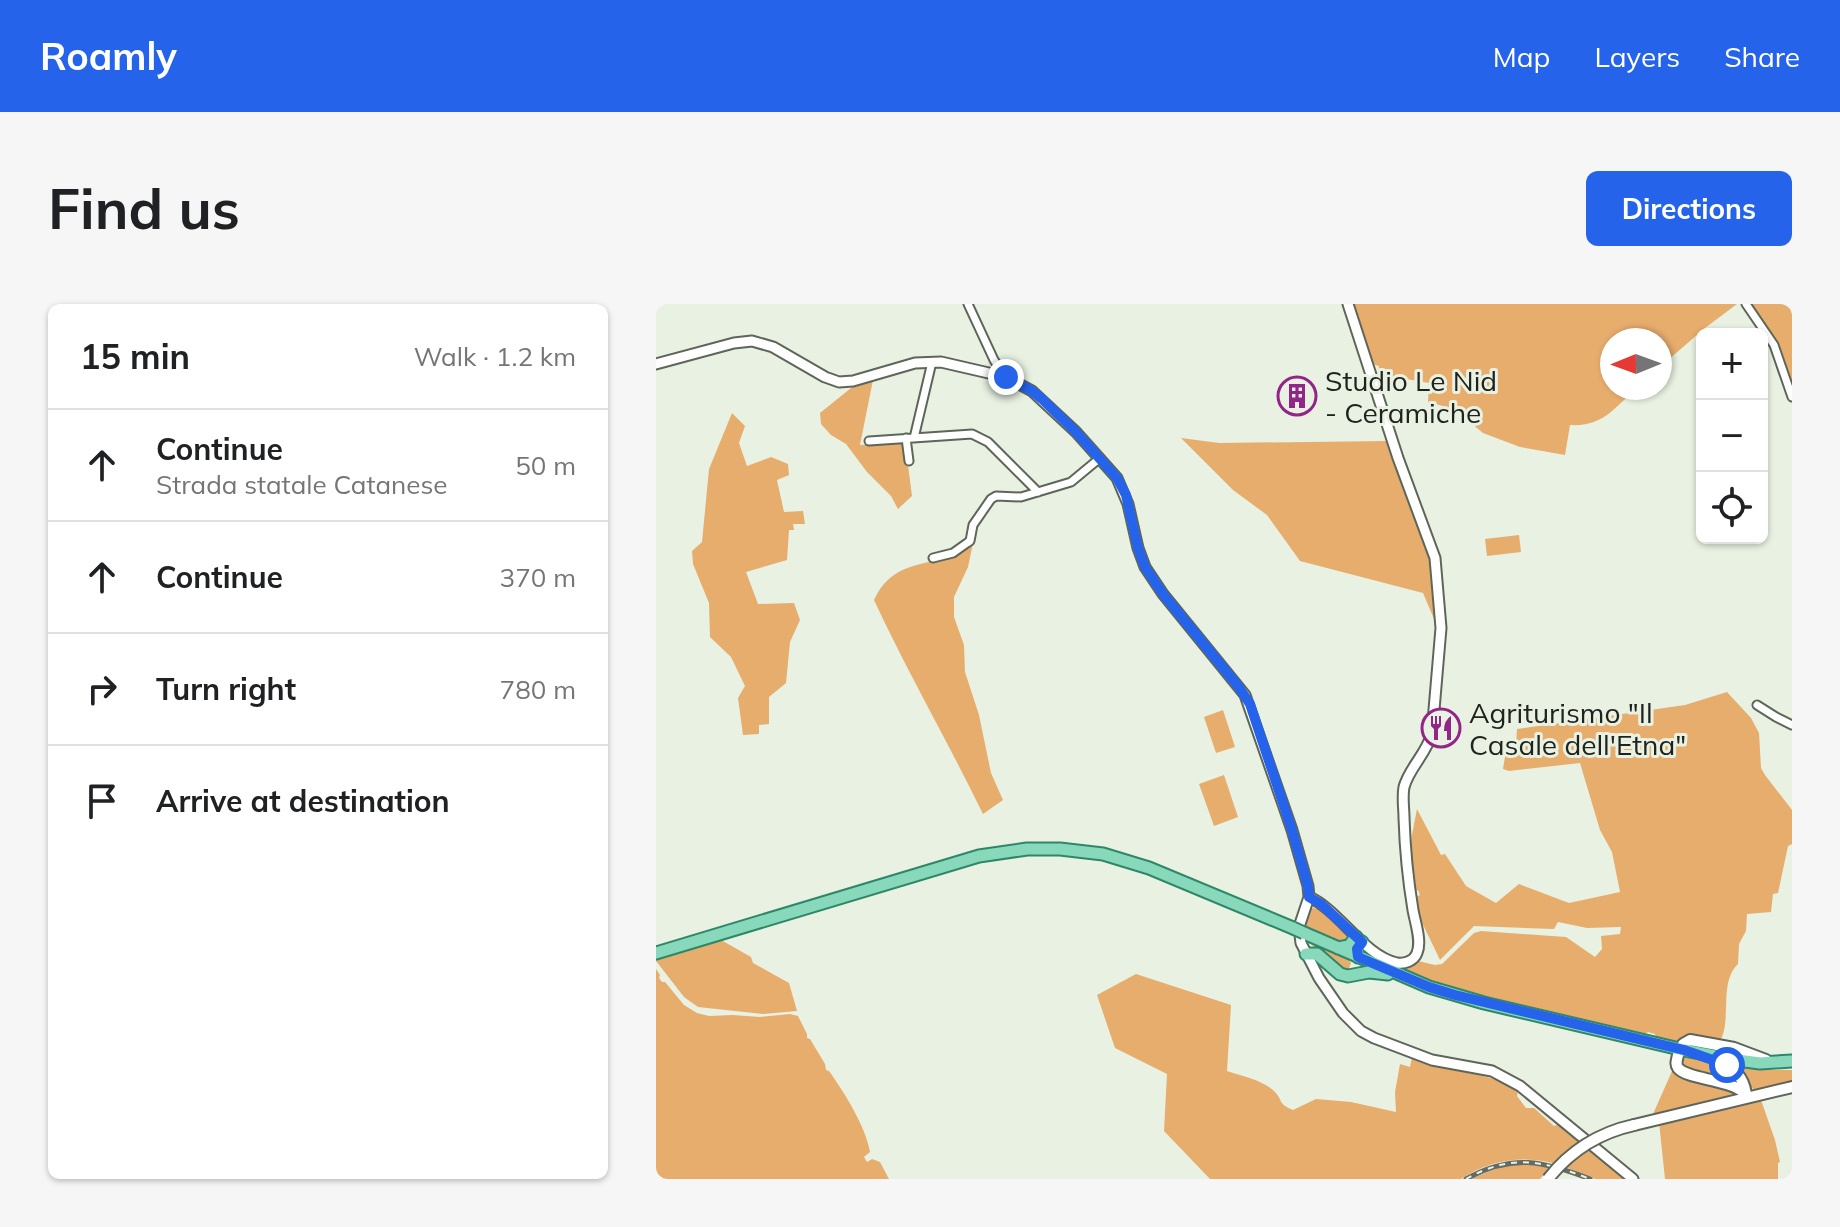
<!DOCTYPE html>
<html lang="en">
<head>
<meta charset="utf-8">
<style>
	:root { --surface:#fff; --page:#f6f6f6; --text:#202124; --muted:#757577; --line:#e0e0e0; --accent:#2563eb }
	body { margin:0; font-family:Mulish,sans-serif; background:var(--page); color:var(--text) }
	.controls { position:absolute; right:24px; top:24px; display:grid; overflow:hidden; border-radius:12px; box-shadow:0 2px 6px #0004 }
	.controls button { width:72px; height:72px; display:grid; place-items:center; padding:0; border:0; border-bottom:2px solid var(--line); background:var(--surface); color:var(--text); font:40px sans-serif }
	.compass { position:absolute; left:944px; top:24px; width:72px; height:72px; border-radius:50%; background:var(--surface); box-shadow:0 2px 6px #0004; rotate:269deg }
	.stop { position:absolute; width:24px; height:24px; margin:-18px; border:6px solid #2563eb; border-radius:50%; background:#fff }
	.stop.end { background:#2563eb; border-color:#fff; box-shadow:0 2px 8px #0008 }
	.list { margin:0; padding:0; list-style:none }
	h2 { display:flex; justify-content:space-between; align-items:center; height:104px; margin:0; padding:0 32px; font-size:34px }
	h2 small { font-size:26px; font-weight:400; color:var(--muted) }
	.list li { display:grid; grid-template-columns:52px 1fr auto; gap:24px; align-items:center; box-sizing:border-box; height:112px; padding:0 32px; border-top:2px solid var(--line) }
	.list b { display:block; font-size:30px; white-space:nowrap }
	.list p { margin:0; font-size:26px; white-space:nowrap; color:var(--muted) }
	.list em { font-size:26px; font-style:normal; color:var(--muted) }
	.icon { flex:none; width:44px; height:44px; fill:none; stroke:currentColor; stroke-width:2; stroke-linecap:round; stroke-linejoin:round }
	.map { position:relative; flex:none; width:1136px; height:875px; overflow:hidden; border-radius:12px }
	header { display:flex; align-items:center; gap:48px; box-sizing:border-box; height:112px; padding:0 40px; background:var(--accent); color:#fff }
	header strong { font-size:38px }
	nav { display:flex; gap:44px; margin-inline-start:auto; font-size:28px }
	.intro { display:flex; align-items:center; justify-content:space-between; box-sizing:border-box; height:192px; padding:0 48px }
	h1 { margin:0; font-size:56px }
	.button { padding:20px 36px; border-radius:12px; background:var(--accent); color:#fff; font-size:28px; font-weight:700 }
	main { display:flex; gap:48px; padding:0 48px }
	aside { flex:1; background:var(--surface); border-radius:12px; box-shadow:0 2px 6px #0004 }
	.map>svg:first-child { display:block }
</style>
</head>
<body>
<header>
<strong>Roamly</strong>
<nav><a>Map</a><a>Layers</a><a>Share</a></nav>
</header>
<div class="intro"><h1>Find us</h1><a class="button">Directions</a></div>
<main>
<aside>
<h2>15 min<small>Walk · 1.2 km</small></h2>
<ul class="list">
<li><svg class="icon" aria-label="ahead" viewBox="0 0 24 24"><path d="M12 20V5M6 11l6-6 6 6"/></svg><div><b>Continue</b><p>Strada statale Catanese</p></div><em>50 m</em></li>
<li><svg class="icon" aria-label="ahead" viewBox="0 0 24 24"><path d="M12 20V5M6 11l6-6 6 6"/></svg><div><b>Continue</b></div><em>370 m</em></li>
<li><svg class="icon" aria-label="right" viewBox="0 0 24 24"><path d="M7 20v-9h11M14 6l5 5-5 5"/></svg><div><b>Turn right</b></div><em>780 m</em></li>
<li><svg class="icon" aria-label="arrive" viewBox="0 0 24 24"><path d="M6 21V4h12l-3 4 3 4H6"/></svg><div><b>Arrive at destination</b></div></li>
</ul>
</aside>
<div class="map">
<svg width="1136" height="875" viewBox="0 0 1136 875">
	<rect width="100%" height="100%" fill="#e8f1e2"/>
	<!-- green -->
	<path fill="#e7ad6d" d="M 696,0 L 1081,0 L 1049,24 L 1004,63 L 1004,36 L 956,36 L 956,84 L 981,84 C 958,104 947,123 914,121 L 909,151 L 864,143 L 827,129 L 798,105 L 772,98 L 773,79 L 722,70 L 723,62 L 716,60 L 701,17 L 703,16 L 703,12 L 699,10 Z
		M 1092,0 L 1136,0 L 1136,90 L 1120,40 Z
		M 217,76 L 204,141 L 249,138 L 256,192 L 242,205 L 235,192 L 211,168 L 190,140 L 175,131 L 165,120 L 164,109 L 200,80 Z
		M 76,109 L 89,122 L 83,139 L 91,162 L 115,153 L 132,160 L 133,171 L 121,176 L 128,208 L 147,207 L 149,220 L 137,220 L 138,226 L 133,226 L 131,256 L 90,268 L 102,300 L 138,299 L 144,316 L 134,338 L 130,379 L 113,393 L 113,420 L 103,421 L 103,430 L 87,431 L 82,394 L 89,382 L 75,353 L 54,333 L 53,299 L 37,260 L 36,247 L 46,238 L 53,165 Z
		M 525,134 L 563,139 L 731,137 L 776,258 L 781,322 L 767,289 L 644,257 L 611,211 L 577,186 Z
		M 863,231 L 865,248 L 831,252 L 829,235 Z
		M 317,239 L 312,263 L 298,293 L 298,313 L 308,341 L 309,368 L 323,411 L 335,469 L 347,496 L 327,510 C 292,438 252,369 218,296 C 236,257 267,263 301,250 C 307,248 312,243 317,239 Z
		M 1071,388 L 1095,414 L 1103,429 L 1105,464 L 1109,471 L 1136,506 L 1136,540 L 1132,542 L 1122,589 L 1117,590 L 1115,608 L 1091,610 L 1090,627 L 1083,640 L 1082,660 C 1062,679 1077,717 1063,739 L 1024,740 L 1000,734 L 999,730 L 992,728 L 987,732 L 830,694 L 775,677 L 707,649 L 707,645 L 710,644 L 749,663 L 754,662 L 762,657 L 779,661 L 786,660 L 818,629 L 825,627 L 910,633 L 939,653 L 946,645 L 945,632 L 964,630 L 965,623 L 931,624 L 902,618 L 898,625 L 818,622 L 784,656 L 760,606 L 758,594 L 764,591 L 762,586 L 758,588 L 754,541 L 761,505 L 785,551 L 789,550 L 810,582 L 840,599 L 863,580 L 913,599 L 964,588 L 956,548 L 944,526 L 924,459 L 853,467 L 847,465 L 851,440 L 860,441 L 861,425 L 1029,401 Z
		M 567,406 L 579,443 L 560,449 L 548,413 Z
		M 568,471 L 582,513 L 558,522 L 543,480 Z
		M 657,604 L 666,606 L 691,630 L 691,637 L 686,640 L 646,623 L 654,605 Z
		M 647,633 L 689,652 L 695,659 L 693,665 L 684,666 Z
		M 65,636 L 95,653 L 97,659 L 133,679 L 141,707 L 107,710 L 42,703 L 28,693 L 0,657 L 0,655 Z
		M 0,665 L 4,671 L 3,674 L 6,678 L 9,678 L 28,701 L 41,709 L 53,712 L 77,711 L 104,713 L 134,710 L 142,712 L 151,730 L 151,734 L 154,735 L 169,760 L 170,766 L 173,767 C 188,788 210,823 214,848 L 208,853 L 211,858 L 216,855 L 224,858 L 233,875 L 0,875 Z
		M 480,670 L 575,701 L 571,767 C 586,772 607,776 619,788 C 628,798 621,799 637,806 L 660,795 L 695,798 L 740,808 L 739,788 L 744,760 L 754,763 L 756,753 C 764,756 772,760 781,762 C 810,769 836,770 862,787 L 861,792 L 870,804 L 878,804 L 898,822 L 904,820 L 972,875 C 962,875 950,875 940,875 C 929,873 917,865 906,862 C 871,850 835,855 805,875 L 554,875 L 508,827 L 511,770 L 459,744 L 441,691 Z
		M 1024,750 L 1056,758 L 1073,765 L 1085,781 L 1026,763 Z
		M 1078,762 L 1116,766 L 1136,766 L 1136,778 C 1099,789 1101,795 1078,762 Z
		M 1017,765 L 1072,780 L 1082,790 L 1081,792 L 997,810 Z
		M 1105,796 L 1119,836 L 1124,858 L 1122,859 L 1122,875 L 1009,875 L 1003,818 Z
		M 865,860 L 894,863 L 884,875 L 815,875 L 846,862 Z"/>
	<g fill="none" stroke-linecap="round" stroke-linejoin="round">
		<defs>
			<path id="minor" d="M 312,0 L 338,56 L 349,73
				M 1090,0 L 1118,41 L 1136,93
				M 250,134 L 253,157
				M 258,134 L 276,58
				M 213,137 L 316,130 L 332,138 L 382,188
				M 277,254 L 297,249 L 311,239 L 314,237 L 317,221 L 335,195 L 340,192 L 365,193 L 415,178 L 444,154
				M 1101,401 L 1120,413 L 1136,421"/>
			<path id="tertiary" d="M 0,60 L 78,39 L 96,37 L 117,43 L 169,73 L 183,78 L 197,77 L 259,59 L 285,58 L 350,73 L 376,87 L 420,128 L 461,174 L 472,200 L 482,244 L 489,263 L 507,290 L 589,391 L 636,526 L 652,582 L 653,593 L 643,623 L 645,639 L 663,674 L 687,709 L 705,727 L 718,734 L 776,756 L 836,767 L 864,782 L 977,875
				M 653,593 C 683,606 708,652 741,659 C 749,660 758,657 761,649 C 766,637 759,618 757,606 C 752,576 749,545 748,514 C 748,504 746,493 748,483 C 753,464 771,449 776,429 L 785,324 L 779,254 L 742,154 L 692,0"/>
			<path id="secondary" d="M 1027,740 L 1034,736 L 1078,744 L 1110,756
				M 1022,751 C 1021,756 1019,760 1022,764 C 1032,776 1072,774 1090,790
				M 1062,757 C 1078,765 1087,771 1090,790
				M 978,821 L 1136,783"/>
			<path id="primary" d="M 648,629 L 773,683 L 828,699 L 1028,746 L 1074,755 L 1104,759 L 1136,757
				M 682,644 L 693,642 L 700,633
				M 0,649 L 323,552 L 371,545 L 404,545 L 447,550 L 493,564 L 637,624
				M 650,650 L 661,650 L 684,670 L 692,672 L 713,668 L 732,670
				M 702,653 L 701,645 L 706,638"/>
		</defs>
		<!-- minor casing -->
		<use href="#minor" stroke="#5e6559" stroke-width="11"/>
		<!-- tertiary casing -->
		<use href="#tertiary" stroke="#5e6559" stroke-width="13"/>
		<!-- secondary casing -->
		<use href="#secondary" stroke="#5e6559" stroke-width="14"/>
		<!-- primary casing -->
		<use href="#primary" stroke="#308767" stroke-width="15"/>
		<!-- minor -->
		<use href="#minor" stroke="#fff" stroke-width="7"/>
		<!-- tertiary -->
		<use href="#tertiary" stroke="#fff" stroke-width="9"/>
		<!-- secondary -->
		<use href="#secondary" stroke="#fff" stroke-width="10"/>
		<!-- primary -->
		<use href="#primary" stroke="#88d8bc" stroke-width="11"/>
		<defs>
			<path id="rail" d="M 810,875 C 856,849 888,857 934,875"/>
		</defs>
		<!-- rail casing -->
		<use href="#rail" stroke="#656a62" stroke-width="5"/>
		<!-- rail -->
		<use href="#rail" stroke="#e8f1e2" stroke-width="2" stroke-dasharray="6" stroke-linecap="butt"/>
		<defs>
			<path id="secondary-bridge" d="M 892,875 C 914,847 942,829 978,821"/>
			<path id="primary-bridge" d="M 637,624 L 648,629"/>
		</defs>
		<!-- secondary-bridge casing -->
		<use href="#secondary-bridge" stroke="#5e6559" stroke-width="14" stroke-linecap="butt"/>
		<!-- primary-bridge casing -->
		<use href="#primary-bridge" stroke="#308767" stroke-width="15" stroke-linecap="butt"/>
		<!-- secondary-bridge -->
		<use href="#secondary-bridge" stroke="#fff" stroke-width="10"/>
		<!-- primary-bridge -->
		<use href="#primary-bridge" stroke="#88d8bc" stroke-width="11"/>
	</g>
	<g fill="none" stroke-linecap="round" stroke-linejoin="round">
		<!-- route -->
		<path stroke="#2563eb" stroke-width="10" d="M 350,73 L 376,87 L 386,95 L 420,128 L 461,174 L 470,191 L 482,244 L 489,263 L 507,290 L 582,382 L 594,400 L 636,526 L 652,582 L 653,593 L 665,600 L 706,638 L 701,645 L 702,653 L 773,683 L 799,691 L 1028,746 L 1071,761"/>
	</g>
	<!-- icons -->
	<defs>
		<symbol id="building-ring" viewBox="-11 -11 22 22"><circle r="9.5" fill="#e8f1e2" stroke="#912588" stroke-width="1.5"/><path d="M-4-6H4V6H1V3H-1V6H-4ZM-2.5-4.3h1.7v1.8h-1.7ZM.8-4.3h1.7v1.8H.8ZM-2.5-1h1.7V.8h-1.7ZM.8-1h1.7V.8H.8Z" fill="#912588"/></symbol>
		<symbol id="restaurant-ring" viewBox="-11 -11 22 22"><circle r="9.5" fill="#e8f1e2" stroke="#912588" stroke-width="1.5"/><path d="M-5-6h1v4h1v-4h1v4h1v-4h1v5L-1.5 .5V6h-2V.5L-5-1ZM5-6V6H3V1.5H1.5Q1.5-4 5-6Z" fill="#912588"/></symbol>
	</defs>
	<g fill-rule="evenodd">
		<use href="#building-ring" x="619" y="70" width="44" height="44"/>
		<use href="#restaurant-ring" x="763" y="402" width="44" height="44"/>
	</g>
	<g text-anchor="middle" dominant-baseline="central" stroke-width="6" stroke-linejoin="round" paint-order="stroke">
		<!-- poi labels -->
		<g font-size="28" fill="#1f221d" stroke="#e8f1e2" text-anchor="start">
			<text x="669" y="76">Studio Le Nid<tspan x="669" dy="32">- Ceramiche</tspan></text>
			<text x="813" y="408">Agriturismo "Il<tspan x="813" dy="32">Casale dell'Etna"</tspan></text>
		</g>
	</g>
</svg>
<div class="controls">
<button>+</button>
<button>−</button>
<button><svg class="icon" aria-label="locate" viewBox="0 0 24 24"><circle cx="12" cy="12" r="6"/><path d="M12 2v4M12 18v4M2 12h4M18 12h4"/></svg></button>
</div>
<svg class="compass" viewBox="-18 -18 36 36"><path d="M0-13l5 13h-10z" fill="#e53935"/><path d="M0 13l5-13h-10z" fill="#757577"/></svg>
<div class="stop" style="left:1071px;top:761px"></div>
<div class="stop end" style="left:350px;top:73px"></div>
</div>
</main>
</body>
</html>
